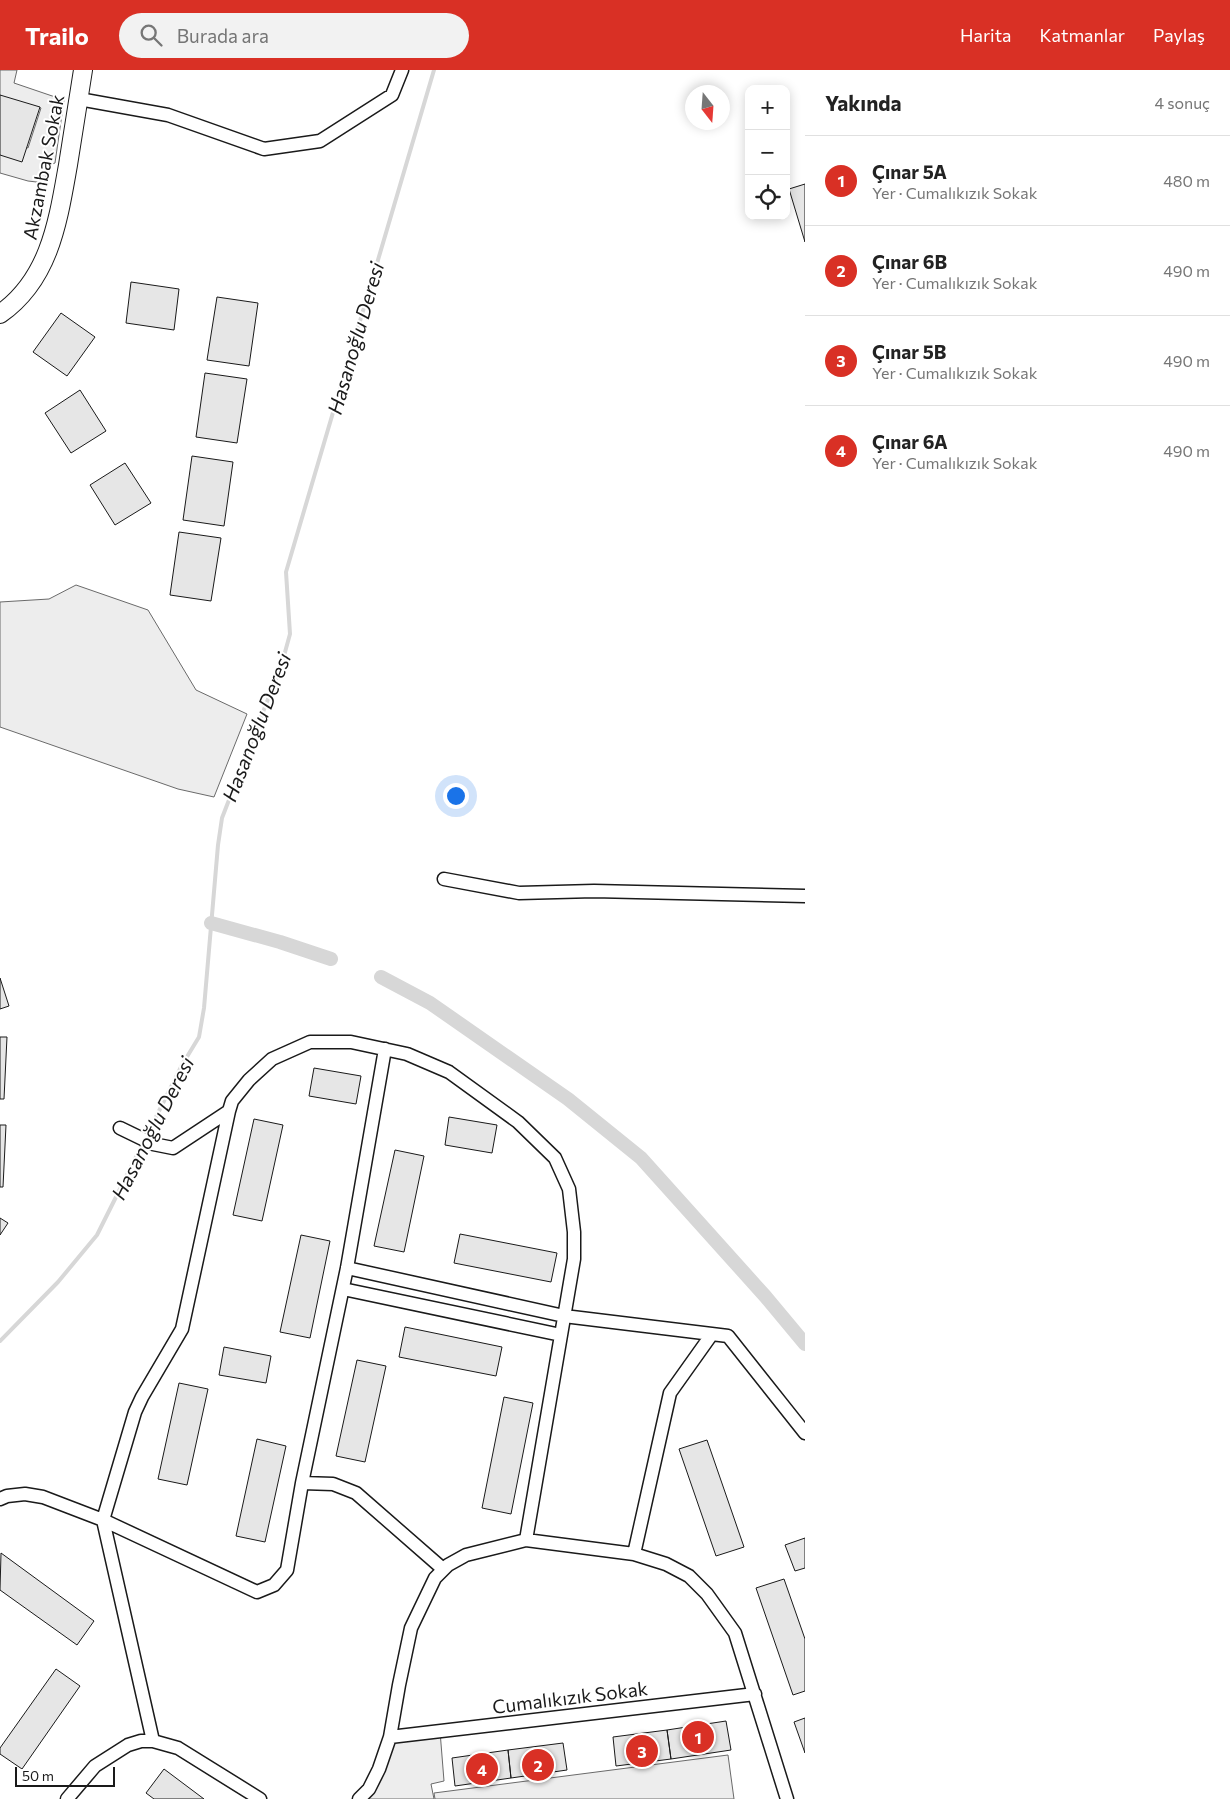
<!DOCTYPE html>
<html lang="tr">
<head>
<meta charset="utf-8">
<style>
	:root { --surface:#fff; --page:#f2f2f2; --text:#222; --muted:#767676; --line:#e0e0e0; --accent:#d93025 }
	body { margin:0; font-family:Commissioner,sans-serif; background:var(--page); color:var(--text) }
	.controls { position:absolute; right:15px; top:15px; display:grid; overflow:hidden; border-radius:10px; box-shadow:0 2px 12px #0003 }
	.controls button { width:45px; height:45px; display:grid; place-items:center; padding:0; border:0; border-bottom:1px solid var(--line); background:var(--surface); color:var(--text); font:25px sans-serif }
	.compass { position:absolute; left:685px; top:15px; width:45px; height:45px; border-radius:50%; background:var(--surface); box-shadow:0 2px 12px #0003; rotate:163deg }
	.scale { position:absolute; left:15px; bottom:12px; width:100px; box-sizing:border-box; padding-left:5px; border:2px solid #1a1a1a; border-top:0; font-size:14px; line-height:18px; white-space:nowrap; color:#1a1a1a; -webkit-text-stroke:4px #fff; paint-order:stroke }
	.you { position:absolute; left:455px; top:725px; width:18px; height:18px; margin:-12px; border:4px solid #fff; border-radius:50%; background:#1a73e8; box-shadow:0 0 0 8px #1a73e833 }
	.badge { display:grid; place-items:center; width:32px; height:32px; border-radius:50%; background:var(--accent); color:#fff; font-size:16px; font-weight:700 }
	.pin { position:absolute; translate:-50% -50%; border:2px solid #fff; box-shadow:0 1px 5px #0006 }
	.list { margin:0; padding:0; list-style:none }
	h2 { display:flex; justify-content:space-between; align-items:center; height:65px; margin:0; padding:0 20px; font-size:21px }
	h2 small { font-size:16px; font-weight:400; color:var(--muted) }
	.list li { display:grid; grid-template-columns:32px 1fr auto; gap:15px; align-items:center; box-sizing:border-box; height:90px; padding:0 20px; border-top:1px solid var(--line) }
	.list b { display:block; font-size:19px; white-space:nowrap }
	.list p { margin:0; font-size:16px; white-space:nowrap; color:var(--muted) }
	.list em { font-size:16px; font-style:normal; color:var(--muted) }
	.icon { flex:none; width:28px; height:28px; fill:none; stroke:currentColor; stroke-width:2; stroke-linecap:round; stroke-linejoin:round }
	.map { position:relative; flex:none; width:805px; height:1729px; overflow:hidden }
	header { display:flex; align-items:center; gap:30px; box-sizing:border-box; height:70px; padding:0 25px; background:var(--accent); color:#fff }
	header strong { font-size:24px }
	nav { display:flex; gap:28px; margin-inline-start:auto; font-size:18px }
	.search { width:350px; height:45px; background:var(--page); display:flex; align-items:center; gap:12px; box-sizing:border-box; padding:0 18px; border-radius:28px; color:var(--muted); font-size:19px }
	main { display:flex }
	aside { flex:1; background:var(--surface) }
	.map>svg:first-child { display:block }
</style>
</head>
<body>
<header>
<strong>Trailo</strong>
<div class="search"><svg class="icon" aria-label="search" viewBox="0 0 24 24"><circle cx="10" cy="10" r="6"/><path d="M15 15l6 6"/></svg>Burada ara</div>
<nav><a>Harita</a><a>Katmanlar</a><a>Paylaş</a></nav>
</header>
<main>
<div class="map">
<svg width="805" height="1729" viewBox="0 0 805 1729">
	<rect width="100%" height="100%" fill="#fff"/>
	<!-- green -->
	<path fill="#ededed" stroke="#6a6a6a" d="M 0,0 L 17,0 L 14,13 L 64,30 L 55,93 L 47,96 L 45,113 L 28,111 L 0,103 L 0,68 L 28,78 L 41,38 L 0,27 Z
		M 76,515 L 148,540 L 196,620 L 247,644 L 214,727 L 178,719 L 0,657 L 0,532 L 49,529 Z
		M 440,1661 L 444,1711 L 431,1714 L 434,1729 L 359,1729 L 390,1667 Z
		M 728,1685 L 734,1729 L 435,1729 L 434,1723 Z"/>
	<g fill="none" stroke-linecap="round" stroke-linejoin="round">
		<!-- stream -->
		<path stroke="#d7d7d7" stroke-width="4" d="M 0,1271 L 58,1212 L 97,1165 L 182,995 L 199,967 L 204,938 L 218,775 L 222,748 L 282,593 L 290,564 L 286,502 L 434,0"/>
		<!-- canal -->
		<path stroke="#d7d7d7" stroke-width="14" d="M 211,853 L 280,872 L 331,889
			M 381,907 L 430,933 L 568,1029 L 641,1088 L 765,1226 L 805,1274"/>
	</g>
	<!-- building -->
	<path fill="#e6e6e6" stroke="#1a1a1a" d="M 0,25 L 40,37 L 22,92 L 0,85 Z
		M 805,114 L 805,172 L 789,119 Z
		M 131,212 L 179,219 L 174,260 L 126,253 Z
		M 217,227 L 258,233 L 249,296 L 207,290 Z
		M 61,243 L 95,267 L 67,306 L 33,282 Z
		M 205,303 L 247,309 L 237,373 L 196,367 Z
		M 80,320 L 106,361 L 71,383 L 45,343 Z
		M 192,386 L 233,392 L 224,456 L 183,450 Z
		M 125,393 L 151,433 L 115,455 L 90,415 Z
		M 179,462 L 221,468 L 211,531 L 170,525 Z
		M 0,908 L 9,936 L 0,939 Z
		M 0,967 L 7,967 L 4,1029 L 0,1029 Z
		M 314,998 L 361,1006 L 356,1034 L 309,1026 Z
		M 449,1047 L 497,1055 L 492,1083 L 445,1075 Z
		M 254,1049 L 283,1055 L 262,1151 L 233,1145 Z
		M 0,1055 L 6,1055 L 3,1117 L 0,1117 Z
		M 395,1080 L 424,1086 L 404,1182 L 374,1176 Z
		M 0,1148 L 8,1153 L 0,1165 Z
		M 460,1164 L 557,1183 L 551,1212 L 454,1193 Z
		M 301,1165 L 330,1171 L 310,1268 L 280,1262 Z
		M 405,1257 L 502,1277 L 496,1306 L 399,1287 Z
		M 224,1277 L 271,1286 L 266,1313 L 219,1305 Z
		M 357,1290 L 386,1296 L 365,1392 L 336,1386 Z
		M 179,1313 L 208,1319 L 187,1415 L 158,1409 Z
		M 504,1327 L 533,1333 L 511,1444 L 482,1438 Z
		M 257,1369 L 286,1376 L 265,1472 L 236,1466 Z
		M 707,1370 L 744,1477 L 716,1486 L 679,1379 Z
		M 805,1468 L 805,1498 L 795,1501 L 785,1475 Z
		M 1,1483 L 94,1551 L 77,1575 L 0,1520 Z
		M 784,1509 L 805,1569 L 805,1621 L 793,1625 L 756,1518 Z
		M 56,1599 L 80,1616 L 22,1699 L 0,1684 L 0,1678 Z
		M 805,1648 L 805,1683 L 794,1652 Z
		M 726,1651 L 731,1680 L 671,1689 L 667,1660 Z
		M 667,1660 L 671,1689 L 616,1696 L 613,1667 Z
		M 563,1673 L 567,1700 L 511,1708 L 508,1680 Z
		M 508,1680 L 511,1708 L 455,1716 L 452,1688 Z
		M 164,1699 L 204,1729 L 154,1729 L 146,1723 Z"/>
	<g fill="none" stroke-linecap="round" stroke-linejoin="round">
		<defs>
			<path id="street" d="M 79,29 L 168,45 L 264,79 L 320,71 L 392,25 L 402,0
				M 444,809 L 519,823 L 594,821 L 805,826
				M 120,1058 L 153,1074 L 173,1078 L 229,1041
				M 347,1198 L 564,1246 L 728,1266 L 805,1363
				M 343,1219 L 561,1265
				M 302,1413 L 333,1414 L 356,1423 L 443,1499
				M 0,1429 L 7,1426 L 25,1424 L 43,1427 L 103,1450 L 257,1522 L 274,1515 L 287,1500 L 302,1413 L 347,1198 L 385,979
				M 634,1484 L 670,1323 L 712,1264
				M 390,1667 L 755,1624
				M 153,1671 L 103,1450 L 135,1342 L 142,1327 L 182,1259 L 229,1041 L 232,1031 L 249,1010 L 272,989 L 310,972 L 351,972 L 407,984 L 449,1002 L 518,1052 L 555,1088 L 569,1119 L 574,1162 L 574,1189 L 526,1470
				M 67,1729 L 95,1696 L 128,1675 L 141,1671 L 153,1671 L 178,1678 L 260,1729
				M 359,1729 L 369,1719 L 379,1699 L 390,1667 L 399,1615 L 411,1558 L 435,1508 L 448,1495 L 466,1485 L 526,1470 L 634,1484 L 666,1494 L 689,1506 L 707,1524 L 735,1563 L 787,1729"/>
			<path id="secondary" d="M 0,244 C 50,209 58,151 68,95 C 73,63 78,32 83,0"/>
		</defs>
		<!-- street casing -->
		<use href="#street" stroke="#1a1a1a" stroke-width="15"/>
		<!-- secondary casing -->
		<use href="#secondary" stroke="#1a1a1a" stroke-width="20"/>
		<!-- street -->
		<use href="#street" stroke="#fff" stroke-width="12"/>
		<!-- secondary -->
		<use href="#secondary" stroke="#fff" stroke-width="18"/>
	</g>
	<g text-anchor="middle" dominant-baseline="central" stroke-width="4" stroke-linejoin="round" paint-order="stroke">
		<!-- street labels -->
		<g font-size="19" fill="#1a1a1a" stroke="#fff">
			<text transform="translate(43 97) rotate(-79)">Akzambak Sokak</text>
			<text transform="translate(570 1627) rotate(-7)">Cumalıkızık Sokak</text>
		</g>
		<!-- water labels -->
		<g font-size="20" font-style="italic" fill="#1a1a1a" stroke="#fff">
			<text transform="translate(355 268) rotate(-74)">Hasanoğlu Deresi</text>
			<text transform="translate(256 657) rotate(-69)">Hasanoğlu Deresi</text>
			<text transform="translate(152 1058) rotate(-63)">Hasanoğlu Deresi</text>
		</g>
	</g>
</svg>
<div class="controls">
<button>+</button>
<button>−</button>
<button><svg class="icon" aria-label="locate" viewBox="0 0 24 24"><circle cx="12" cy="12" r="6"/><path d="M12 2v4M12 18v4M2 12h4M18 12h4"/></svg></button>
</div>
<svg class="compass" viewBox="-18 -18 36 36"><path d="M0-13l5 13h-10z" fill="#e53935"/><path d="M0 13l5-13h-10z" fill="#767676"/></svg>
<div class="scale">50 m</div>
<div class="you"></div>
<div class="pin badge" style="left:698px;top:1667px">1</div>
<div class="pin badge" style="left:538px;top:1695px">2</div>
<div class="pin badge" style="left:642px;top:1681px">3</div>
<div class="pin badge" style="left:482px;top:1699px">4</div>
</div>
<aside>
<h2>Yakında<small>4 sonuç</small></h2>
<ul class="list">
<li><span class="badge">1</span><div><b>Çınar 5A</b><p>Yer · Cumalıkızık Sokak</p></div><em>480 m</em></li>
<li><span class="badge">2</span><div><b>Çınar 6B</b><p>Yer · Cumalıkızık Sokak</p></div><em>490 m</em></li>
<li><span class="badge">3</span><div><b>Çınar 5B</b><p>Yer · Cumalıkızık Sokak</p></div><em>490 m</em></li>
<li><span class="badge">4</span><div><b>Çınar 6A</b><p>Yer · Cumalıkızık Sokak</p></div><em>490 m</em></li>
</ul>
</aside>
</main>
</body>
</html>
